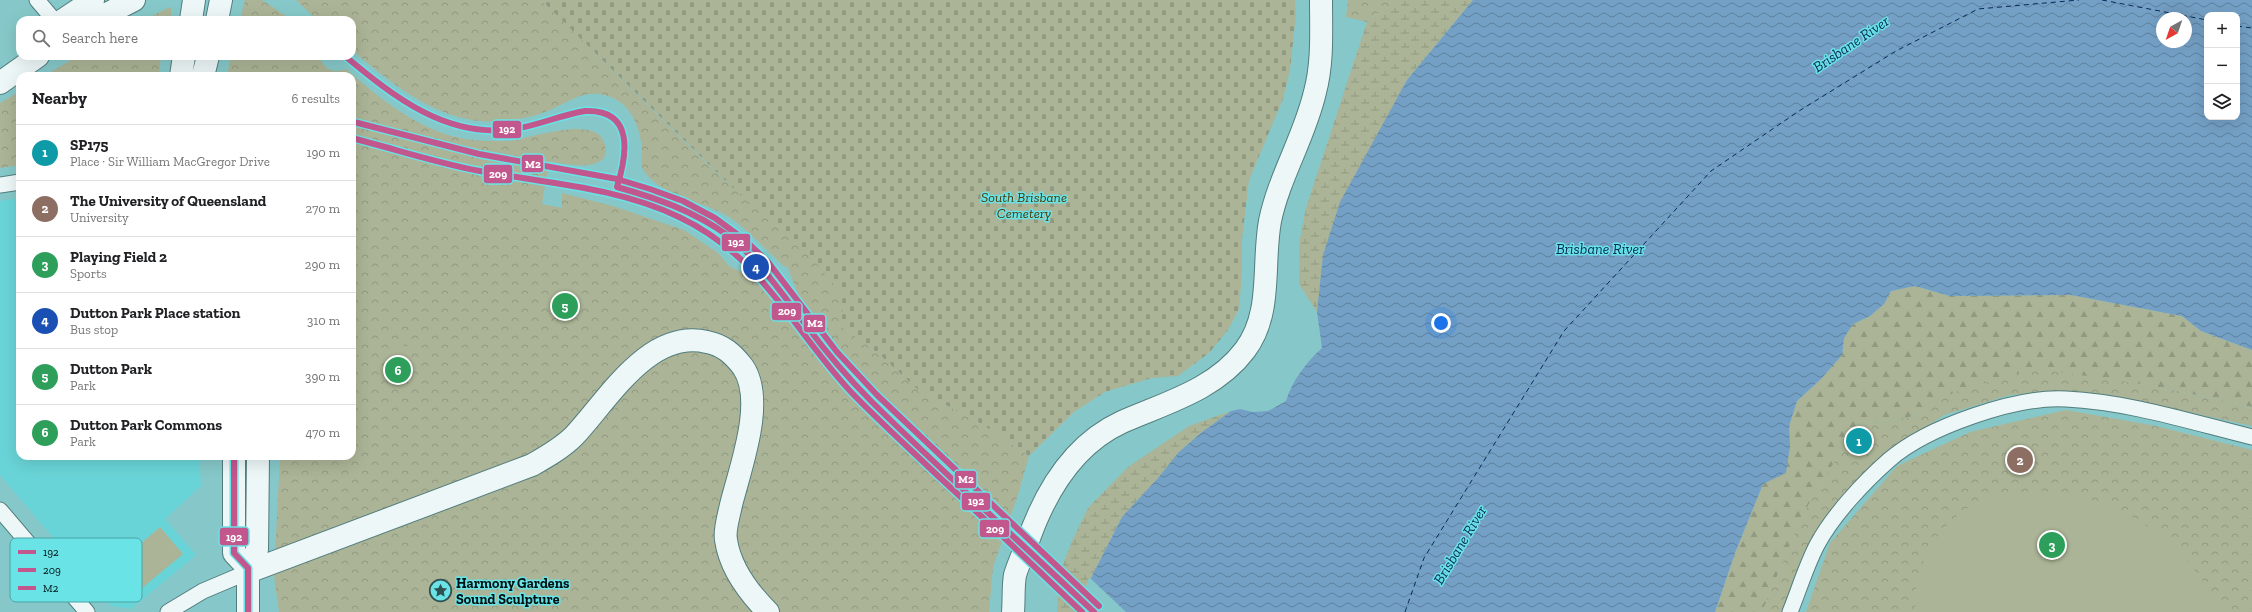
<!DOCTYPE html>
<html lang="en">
<head>
<meta charset="utf-8">
<style>
	:root { --surface:#fff; --page:#f2f2f2; --text:#202124; --muted:#757577; --line:#e0e0e0; --accent:#2f5152 }
	body { margin:0; font-family:"Zilla Slab",serif; background:var(--page); color:var(--text) }
	.controls { position:absolute; right:12px; top:12px; display:grid; overflow:hidden; border-radius:8px; box-shadow:0 4px 16px #0002 }
	.controls button { width:36px; height:36px; display:grid; place-items:center; padding:0; border:0; border-bottom:1px solid var(--line); background:var(--surface); color:var(--text); font:20px sans-serif }
	.compass { position:absolute; left:2156px; top:12px; width:36px; height:36px; border-radius:50%; background:var(--surface); box-shadow:0 4px 16px #0002; rotate:220deg }
	.you { position:absolute; left:1441px; top:323px; width:14px; height:14px; margin:-10px; border:3px solid #fff; border-radius:50%; background:#1a73e8; box-shadow:0 0 0 6px #1a73e833 }
	.badge { display:grid; place-items:center; width:26px; height:26px; border-radius:50%; background:var(--accent); color:#fff; font-size:13px; font-weight:700 }
	.pin { position:absolute; translate:-50% -50%; border:2px solid #fff; box-shadow:0 1px 4px #0006 }
	.list { margin:0; padding:0; list-style:none }
	h2 { display:flex; justify-content:space-between; align-items:center; height:52px; margin:0; padding:0 16px; font-size:17px }
	h2 small { font-size:13px; font-weight:400; color:var(--muted) }
	.list li { display:grid; grid-template-columns:26px 1fr auto; gap:12px; align-items:center; box-sizing:border-box; height:56px; padding:0 16px; border-top:1px solid var(--line) }
	.list b { display:block; font-size:15px; white-space:nowrap }
	.list p { margin:0; font-size:13px; white-space:nowrap; color:var(--muted) }
	.list em { font-size:13px; font-style:normal; color:var(--muted) }
	.icon { flex:none; width:22px; height:22px; fill:none; stroke:currentColor; stroke-width:2; stroke-linecap:round; stroke-linejoin:round }
	.map { position:relative; flex:none; width:2252px; height:612px; overflow:hidden }
	.search { position:absolute; background:var(--surface); box-shadow:0 4px 16px #0002; left:16px; top:16px; width:340px; height:44px; display:flex; align-items:center; gap:10px; box-sizing:border-box; padding:0 14px; border-radius:12px; color:var(--muted); font-size:15px }
	.panel { position:absolute; background:var(--surface); box-shadow:0 4px 16px #0002; left:16px; top:72px; width:340px; height:388px; border-radius:12px }
	.map>svg:first-child { display:block }
</style>
</head>
<body>
<div class="map">
<svg width="2252" height="612" viewBox="0 0 2252 612">
	<defs>
		<pattern id="forest-firs" width="22" height="20" patternUnits="userSpaceOnUse"><rect width="22" height="20" fill="#abb496"/><path d="M5 1l3.5 6h-7zM16 11l3.5 6h-7z" fill="#919a80"/></pattern>
		<pattern id="wetland-marsh" width="20" height="14" patternUnits="userSpaceOnUse"><rect width="20" height="14" fill="#abb496"/><path d="M1 5h8M5 5V1M11 12h8M15 12V8" fill="none" stroke="#919a80"/></pattern>
		<pattern id="cemetery-stones" width="16" height="16" patternUnits="userSpaceOnUse"><rect width="16" height="16" fill="#abb496"/><path d="M2 7V4a2 2 0 0 1 4 0v3zM10 15v-3a2 2 0 0 1 4 0v3z" fill="#919a80"/></pattern>
		<pattern id="park-crowns" width="20" height="18" patternUnits="userSpaceOnUse"><rect width="20" height="18" fill="#abb496"/><path d="M2 6a3 3 0 1 1 6 0M12 15a3 3 0 1 1 6 0" fill="none" stroke="#919a80"/></pattern>
		<pattern id="water-waves" width="16" height="10" patternUnits="userSpaceOnUse"><rect width="16" height="10" fill="#74a0c5"/><path d="M0 5q4-4 8 0t8 0" fill="none" stroke="#5d819f"/></pattern>
	</defs>
	<rect width="100%" height="100%" fill="#86c8c9"/>
	<!-- built -->
	<path fill="#69d4d7" d="M 20,198 L 20,456 L 199,456 L 201,486 L 165,519 L 196,555 L 131,609 L 111,606 L 0,475 L 0,201 Z"/>
	<!-- forest -->
	<path fill="url(#forest-firs)" d="M 1915,286 L 1950,296 L 2071,295 L 2182,316 L 2201,331 L 2252,350 L 2252,407 L 2149,385 L 1957,391 L 1910,417 L 1862,424 L 1841,451 L 1803,514 L 1762,612 L 1715,612 L 1735,553 L 1763,484 L 1790,446 L 1789,426 L 1797,401 L 1821,379 L 1842,355 L 1844,338 L 1853,324 L 1870,316 L 1884,304 L 1891,291 Z"/>
	<!-- wetland -->
	<path fill="url(#wetland-marsh)" d="M 1393,0 L 1473,0 L 1407,80 L 1381,129 L 1320,289 L 1317,312 L 1299,284 L 1299,244 L 1306,208 L 1367,22 Z
		M 1231,411 L 1202,432 L 1179,452 L 1158,478 L 1122,517 L 1091,578 L 1080,612 L 1057,612 L 1060,572 L 1073,539 L 1088,508 L 1128,467 L 1189,426 Z"/>
	<!-- cemetery -->
	<path fill="url(#cemetery-stones)" d="M 541,0 L 1295,0 L 1296,15 L 1290,70 L 1283,99 L 1249,180 L 1242,239 L 1242,273 L 1239,309 L 1228,330 L 1209,353 L 1178,376 L 1152,378 L 1105,392 L 1074,412 L 1029,456 L 983,425 L 918,390 L 879,354 L 839,325 L 842,315 L 823,272 L 737,192 Z"/>
	<!-- park -->
	<path fill="url(#park-crowns)" d="M 245,0 L 262,0 L 292,20 L 240,20 Z
		M 296,0 L 541,0 C 607,64 671,130 738,193 C 769,222 812,254 836,287 C 845,299 844,312 839,325 L 879,354 L 918,390 L 983,425 L 1029,456 L 1018,495 L 993,567 L 989,612 L 279,612 L 274,576 L 280,456 L 352,456 L 352,76 L 227,76 L 231,56 L 319,56 C 324,69 332,74 346,69 C 389,106 432,142 492,141 C 498,141 504,141 510,141 C 531,138 595,115 604,142 C 616,174 565,165 549,161 L 542,204 L 562,208 L 562,193 L 613,206 L 684,230 L 718,253 L 729,266 L 745,274 L 759,285 L 795,328 L 811,316 L 801,302 L 787,266 L 785,267 C 770,254 745,227 729,217 C 703,201 666,198 646,174 C 639,166 642,158 642,148 C 640,129 632,106 613,98 C 584,86 570,103 545,112 C 463,141 411,100 352,50 L 352,20 L 317,20 Z
		M 1348,0 L 1393,0 L 1367,22 L 1346,17 Z
		M 170,7 L 171,8 L 171,20 L 144,20 Z
		M 78,56 L 161,56 L 159,76 L 44,76 Z
		M 20,91 L 20,165 L 0,168 L 0,103 Z
		M 2045,370 L 2149,385 L 2252,407 L 2252,426 L 2137,401 L 2065,391 L 2010,395 L 1944,415 L 1885,455 L 1844,496 L 1783,612 L 1762,612 L 1803,514 L 1841,451 L 1862,424 L 1910,417 L 1957,391 L 2020,373 Z
		M 2066,410 L 2156,426 L 2252,450 L 2252,612 L 1806,612 L 1830,543 L 1897,466 L 1970,432 Z"/>
	<!-- garden -->
	<path fill="#abb496" d="M 392,343 L 411,347 L 406,382 L 386,379 Z
		M 355,346 L 360,371 L 352,373 L 352,347 Z
		M 2038,491 C 2101,494 2155,521 2194,570 C 2205,583 2214,597 2220,612 L 1916,612 C 1910,568 1940,521 1978,502 C 1996,493 2019,492 2038,491 Z
		M 160,527 L 183,554 L 130,598 L 108,572 Z"/>
	<!-- water -->
	<path fill="url(#water-waves)" fill-rule="evenodd" d="M 1473,0 L 2252,0 L 2252,350 L 2201,331 L 2182,316 L 2071,295 L 1950,296 L 1915,286 L 1891,291 L 1884,304 L 1870,316 L 1853,324 L 1844,338 L 1842,355 L 1821,379 L 1797,401 L 1789,426 L 1790,446 L 1786,473 L 1763,484 L 1735,553 L 1715,612 L 1080,612 L 1091,578 L 1122,517 L 1158,478 L 1179,452 L 1202,432 L 1231,411 L 1240,409 L 1253,412 L 1268,411 L 1286,401 C 1292,381 1307,361 1322,348 L 1317,312 L 1323,255 L 1340,202 L 1407,80 ZM 2207,15 L 2237,15 L 2237,117 L 2207,117 ZM 2162,18 L 2186,18 L 2186,42 L 2162,42 Z"/>
	<!-- pier -->
	<path fill="#86c8c9" d="M 1089,577 L 1126,612 L 1078,612 Z"/>
	<g fill="none" stroke-linecap="round" stroke-linejoin="round">
		<!-- ferry -->
		<path stroke="#082b5a" stroke-width="1" stroke-dasharray="5 4" stroke-linecap="butt" d="M 2102,0 L 2207,20
			M 2237,26 L 2252,28
			M 1405,612 L 1424,558 L 1564,331 L 1711,171 L 1799,111 L 1896,51 L 1978,9 L 2079,0"/>
		<defs>
			<path id="street" d="M 37,0 L 54,20
				M 0,185 L 20,182
				M 0,510 L 87,612
				M 168,612 L 203,591 L 248,572
				M 1790,612 C 1799,590 1806,566 1817,545 C 1833,515 1864,482 1889,460 C 1927,427 2016,396 2066,399 C 2129,402 2191,422 2252,437"/>
			<path id="secondary" d="M 63,20 L 93,0
				M 95,20 L 134,0
				M 0,83 L 38,56
				M 248,572 L 532,465 C 546,457 562,448 574,436 C 608,400 649,328 707,342 C 723,345 733,354 743,367 C 766,401 740,468 731,505 C 729,515 724,530 726,540 C 730,567 749,593 768,612
				M 1013,612 C 1014,600 1013,586 1015,575 C 1018,565 1023,554 1027,544 C 1044,494 1072,445 1122,422 C 1165,403 1215,390 1245,350 C 1273,313 1262,264 1270,221 C 1279,177 1305,136 1315,92 C 1323,62 1321,31 1321,0"/>
			<path id="primary" d="M 191,20 L 194,0
				M 217,20 L 221,0
				M 181,76 L 184,56
				M 203,76 L 208,56
				M 234,456 L 234,553 L 248,568
				M 248,612 L 248,568 L 257,550 L 258,456"/>
		</defs>
		<!-- street casing -->
		<use href="#street" stroke="#527d7e" stroke-width="17"/>
		<!-- secondary casing -->
		<use href="#secondary" stroke="#527d7e" stroke-width="24"/>
		<!-- primary casing -->
		<use href="#primary" stroke="#527d7e" stroke-width="24"/>
		<!-- street -->
		<use href="#street" stroke="#edf7f7" stroke-width="15"/>
		<!-- secondary -->
		<use href="#secondary" stroke="#edf7f7" stroke-width="22"/>
		<!-- primary -->
		<use href="#primary" stroke="#edf7f7" stroke-width="22"/>
		<defs>
			<path id="bus-1" d="M 345,56 C 394,97 447,139 515,129 C 539,125 561,115 585,111 C 635,109 627,155 617,187
				M 617,187 C 656,198 694,211 727,235 C 759,259 782,294 806,325 C 826,352 848,378 872,402 C 944,473 1020,542 1094,612
				M 234,456 L 234,553 L 248,568 L 248,612"/>
			<path id="bus-2" d="M 352,138 C 395,149 437,163 480,171 C 545,183 617,187 679,217 C 762,256 792,329 852,393 C 879,421 909,448 937,475 C 986,520 1034,566 1082,612"/>
			<path id="bus-3" d="M 354,122 L 479,154 L 617,179 L 650,189 L 683,201 L 715,218 L 745,240 L 768,262 L 837,352 L 877,395 L 1099,606"/>
		</defs>
		<!-- bus-1 casing -->
		<use href="#bus-1" stroke="#69e3e6" stroke-width="9"/>
		<!-- bus-2 casing -->
		<use href="#bus-2" stroke="#69e3e6" stroke-width="9"/>
		<!-- bus-3 casing -->
		<use href="#bus-3" stroke="#69e3e6" stroke-width="9"/>
		<!-- bus-1 -->
		<use href="#bus-1" stroke="#c2578e" stroke-width="6"/>
		<!-- bus-2 -->
		<use href="#bus-2" stroke="#c2578e" stroke-width="6"/>
		<!-- bus-3 -->
		<use href="#bus-3" stroke="#c2578e" stroke-width="6"/>
	</g>
	<!-- icons -->
	<defs>
		<symbol id="sight-ring" viewBox="-11 -11 22 22"><circle r="9.5" fill="#69e3e6" stroke="#2f5152" stroke-width="1.5"/><path d="M0-6L1.8-2.2L6-1.7L2.9 1.2L3.7 5.4L0 3.3L-3.7 5.4L-2.9 1.2L-6-1.7L-1.8-2.2Z" fill="#2f5152"/></symbol>
	</defs>
	<g fill-rule="evenodd">
		<use href="#sight-ring" x="428" y="578" width="25" height="25"/>
	</g>
	<g text-anchor="middle" dominant-baseline="central" stroke-width="3" stroke-linejoin="round" paint-order="stroke">
		<!-- park labels -->
		<g font-size="14" font-style="italic" fill="#4f3604" stroke="#69e3e6">
			<text x="1024" y="197">South Brisbane<tspan x="1024" dy="16">Cemetery</tspan></text>
		</g>
		<!-- poi labels -->
		<g font-size="14" font-weight="bold" fill="#001112" stroke="#69e3e6" text-anchor="start">
			<text x="456" y="583">Harmony Gardens<tspan x="456" dy="16">Sound Sculpture</tspan></text>
		</g>
		<!-- water labels -->
		<g font-size="15" font-style="italic" fill="#082b5a" stroke="#69e3e6">
			<text transform="translate(1851 44) rotate(-34)">Brisbane River</text>
			<text x="1600" y="249">Brisbane River</text>
			<text transform="translate(1460 545) rotate(-59)">Brisbane River</text>
		</g>
	</g>
	<!-- legend -->
	<rect x="10" y="538" width="132" height="64" rx="6" fill="#69e3e6" stroke="#4aa4a6" stroke-width="1"/>
	<rect x="18" y="550" width="18" height="4" fill="#c2578e"/>
	<rect x="18" y="568" width="18" height="4" fill="#c2578e"/>
	<rect x="18" y="586" width="18" height="4" fill="#c2578e"/>
	<g font-size="11" fill="#001112">
		<text x="43" y="556">192</text>
		<text x="43" y="574">209</text>
		<text x="43" y="592">M2</text>
	</g>
	<g stroke="#69e3e6" stroke-width="1.5">
		<rect x="492" y="120" width="30" height="19" rx="4" fill="#c2578e"/>
		<rect x="521" y="154" width="23" height="19" rx="4" fill="#c2578e"/>
		<rect x="483" y="164" width="30" height="20" rx="4" fill="#c2578e"/>
		<rect x="721" y="233" width="30" height="19" rx="4" fill="#c2578e"/>
		<rect x="771" y="302" width="31" height="19" rx="4" fill="#c2578e"/>
		<rect x="803" y="314" width="23" height="19" rx="4" fill="#c2578e"/>
		<rect x="954" y="470" width="23" height="19" rx="4" fill="#c2578e"/>
		<rect x="961" y="492" width="30" height="19" rx="4" fill="#c2578e"/>
		<rect x="979" y="519" width="31" height="19" rx="4" fill="#c2578e"/>
		<rect x="219" y="527" width="30" height="19" rx="4" fill="#c2578e"/>
	</g>
	<g font-size="11" text-anchor="middle" font-weight="bold" fill="#fff">
		<text x="507" y="133">192</text>
		<text x="533" y="168">M2</text>
		<text x="498" y="178">209</text>
		<text x="736" y="246">192</text>
		<text x="787" y="315">209</text>
		<text x="815" y="327">M2</text>
		<text x="966" y="483">M2</text>
		<text x="976" y="505">192</text>
		<text x="995" y="533">209</text>
		<text x="234" y="541">192</text>
	</g>
</svg>
<div class="controls">
<button>+</button>
<button>−</button>
<button><svg class="icon" aria-label="layers" viewBox="0 0 24 24"><path d="M12 4l9 5-9 5-9-5zM3 14l9 5 9-5"/></svg></button>
</div>
<svg class="compass" viewBox="-18 -18 36 36"><path d="M0-13l5 13h-10z" fill="#e53935"/><path d="M0 13l5-13h-10z" fill="#757577"/></svg>
<div class="you"></div>
<div class="pin badge" style="left:1859px;top:441px;background:#0f9aa8">1</div>
<div class="pin badge" style="left:2020px;top:460px;background:#8d6e63">2</div>
<div class="pin badge" style="left:2052px;top:545px;background:#2e9e5b">3</div>
<div class="pin badge" style="left:756px;top:267px;background:#1a4fb4">4</div>
<div class="pin badge" style="left:565px;top:306px;background:#2e9e5b">5</div>
<div class="pin badge" style="left:398px;top:370px;background:#2e9e5b">6</div>
<div class="search"><svg class="icon" aria-label="search" viewBox="0 0 24 24"><circle cx="10" cy="10" r="6"/><path d="M15 15l6 6"/></svg>Search here</div>
<section class="panel">
<h2>Nearby<small>6 results</small></h2>
<ul class="list">
<li><span class="badge" style="background:#0f9aa8">1</span><div><b>SP175</b><p>Place · Sir William MacGregor Drive</p></div><em>190 m</em></li>
<li><span class="badge" style="background:#8d6e63">2</span><div><b>The University of Queensland</b><p>University</p></div><em>270 m</em></li>
<li><span class="badge" style="background:#2e9e5b">3</span><div><b>Playing Field 2</b><p>Sports</p></div><em>290 m</em></li>
<li><span class="badge" style="background:#1a4fb4">4</span><div><b>Dutton Park Place station</b><p>Bus stop</p></div><em>310 m</em></li>
<li><span class="badge" style="background:#2e9e5b">5</span><div><b>Dutton Park</b><p>Park</p></div><em>390 m</em></li>
<li><span class="badge" style="background:#2e9e5b">6</span><div><b>Dutton Park Commons</b><p>Park</p></div><em>470 m</em></li>
</ul>
</section>
</div>
</body>
</html>
